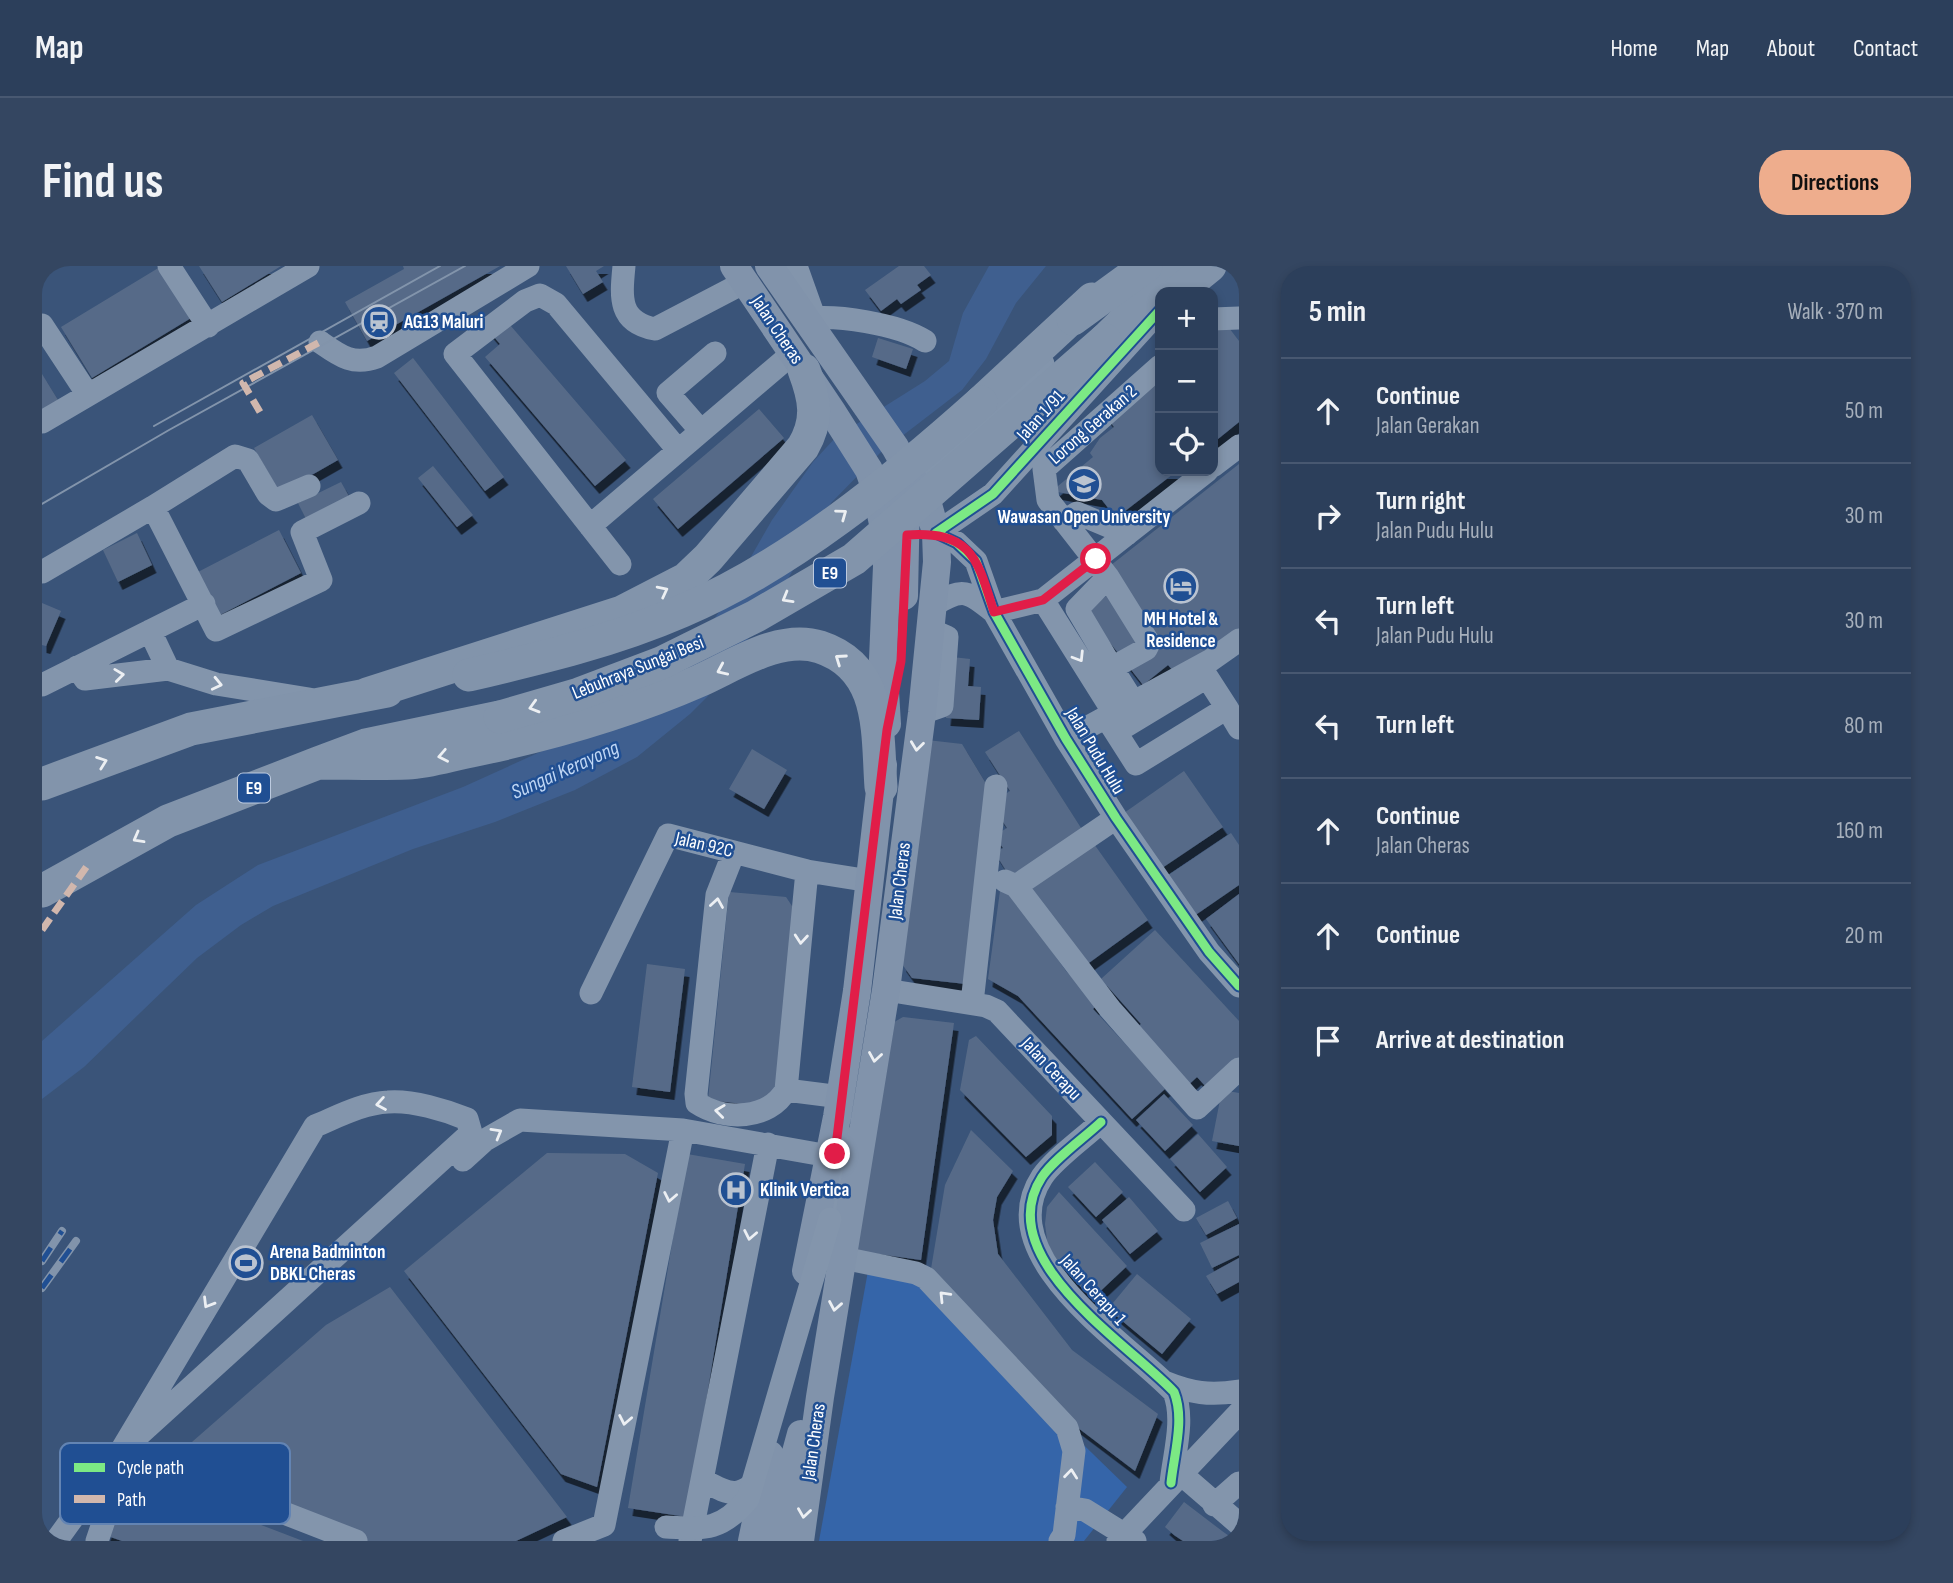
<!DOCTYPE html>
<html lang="en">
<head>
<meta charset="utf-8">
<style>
	:root { --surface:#2c3f5b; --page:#344661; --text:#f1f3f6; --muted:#a6afbb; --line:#485871; --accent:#eead8d }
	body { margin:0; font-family:"Sofia Sans Condensed",sans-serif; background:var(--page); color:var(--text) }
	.controls { position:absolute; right:21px; top:21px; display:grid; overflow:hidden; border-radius:14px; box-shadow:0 4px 10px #0003 }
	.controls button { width:63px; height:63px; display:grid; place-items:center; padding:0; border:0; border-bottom:2px solid var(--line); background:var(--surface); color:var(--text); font:35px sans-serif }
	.stop { position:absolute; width:21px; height:21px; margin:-16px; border:5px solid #e11d48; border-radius:50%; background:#fff }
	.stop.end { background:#e11d48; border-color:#fff; box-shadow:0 2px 7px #0008 }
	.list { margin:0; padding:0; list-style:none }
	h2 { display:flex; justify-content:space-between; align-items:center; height:91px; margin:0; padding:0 28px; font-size:30px }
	h2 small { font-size:23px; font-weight:400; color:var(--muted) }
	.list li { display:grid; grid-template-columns:46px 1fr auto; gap:21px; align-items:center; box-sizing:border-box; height:105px; padding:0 28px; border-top:2px solid var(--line) }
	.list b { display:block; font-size:26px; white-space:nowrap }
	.list p { margin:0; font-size:23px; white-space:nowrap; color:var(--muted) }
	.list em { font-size:23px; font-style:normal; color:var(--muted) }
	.icon { flex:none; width:38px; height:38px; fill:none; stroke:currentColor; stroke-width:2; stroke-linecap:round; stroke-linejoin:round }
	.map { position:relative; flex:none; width:1197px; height:1275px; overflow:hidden; border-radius:28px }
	header { display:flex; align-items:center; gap:42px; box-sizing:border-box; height:98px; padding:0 35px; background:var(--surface); border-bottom:2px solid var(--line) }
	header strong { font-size:33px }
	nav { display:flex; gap:38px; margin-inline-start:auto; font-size:24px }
	.intro { display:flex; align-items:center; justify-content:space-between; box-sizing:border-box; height:168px; padding:0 42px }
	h1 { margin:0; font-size:49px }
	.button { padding:18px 32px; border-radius:28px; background:var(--accent); color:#111; font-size:24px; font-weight:700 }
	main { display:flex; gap:42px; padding:0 42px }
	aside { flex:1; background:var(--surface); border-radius:28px; box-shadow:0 4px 10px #0003 }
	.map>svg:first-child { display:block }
</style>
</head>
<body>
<header>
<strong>Map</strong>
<nav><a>Home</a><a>Map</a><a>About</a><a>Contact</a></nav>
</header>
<div class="intro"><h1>Find us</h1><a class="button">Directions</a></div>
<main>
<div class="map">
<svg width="1197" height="1275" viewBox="0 0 1197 1275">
	<defs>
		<filter id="shadow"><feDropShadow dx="4.5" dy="8" stdDeviation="0" flood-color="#0009"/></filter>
	</defs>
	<rect width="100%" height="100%" fill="#3a5479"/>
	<!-- green -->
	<path fill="#3565a9" d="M 826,1005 L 872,1014 L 1085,1221 L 1042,1275 L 777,1275 Z"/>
	<!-- water -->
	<path fill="#3f5f8f" d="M 947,0 L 1004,0 L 974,37 L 944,93 L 920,124 L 838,187 L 789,237 L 738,327 L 666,430 L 648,448 L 595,491 L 533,524 L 453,556 L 371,583 L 231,640 L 199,659 L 155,692 L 42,801 L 0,833 L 0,775 L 154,639 L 216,599 L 421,521 L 509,481 L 645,392 L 679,343 L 730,254 L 771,196 L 794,171 L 883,115 L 907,95 L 921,47 Z"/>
	<!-- building -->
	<path fill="#576b88" filter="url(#shadow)" d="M 157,0 L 239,0 L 180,36 Z
		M 361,0 L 458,0 L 325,75 L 303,36 L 362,3 Z
		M 524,0 L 562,0 L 554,5 L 561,16 L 541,28 Z
		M 857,0 L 882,0 L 889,9 L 875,19 L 879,24 L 859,38 L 855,33 L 839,45 L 823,24 Z
		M 118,1 L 149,52 L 50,112 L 19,61 Z
		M 462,52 L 584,194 L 553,220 L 443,91 L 458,78 L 447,65 Z
		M 1184,58 L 1197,75 L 1197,156 L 1171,177 L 1171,68 Z
		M 836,72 L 871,83 L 864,103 L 830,91 Z
		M 371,92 L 462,211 L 443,225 L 352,107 Z
		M 0,108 L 16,134 L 0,144 Z
		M 1118,109 L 1118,205 L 1135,205 L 1074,252 L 1060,234 L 1010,225 L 1051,191 L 1048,187 L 1058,172 L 1072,161 L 1064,150 Z
		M 717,143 L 742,172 L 636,263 L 611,233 Z
		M 270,149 L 296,194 L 238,227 L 212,182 Z
		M 1197,198 L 1197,372 L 1134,408 L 1126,399 L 1101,419 L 1044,346 L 1068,327 L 1054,311 Z
		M 391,200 L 431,249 L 415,261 L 376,212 Z
		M 299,216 L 309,234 L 265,255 L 256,237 Z
		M 237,264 L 259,307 L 178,349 L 156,306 Z
		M 95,267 L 110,299 L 76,316 L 61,284 Z
		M 0,337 L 19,345 L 4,380 L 0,379 Z
		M 910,391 L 928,393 L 926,420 L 939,421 L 937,454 L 904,452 Z
		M 977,465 L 1041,565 L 968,611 L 953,587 L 961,582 L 952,570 L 965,562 L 956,548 L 963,544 L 956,533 L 968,525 L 943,486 Z
		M 885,474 L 920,478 L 946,521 L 924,718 L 870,712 L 860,698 Z
		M 710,483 L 745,504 L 722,543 L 687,523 Z
		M 1142,505 L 1181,561 L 1120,602 L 1082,547 Z
		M 1189,567 L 1197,579 L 1197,619 L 1152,650 L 1125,610 Z
		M 1052,578 L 1106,654 L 1044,699 L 989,623 Z
		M 958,625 L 967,626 L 1024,705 L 1055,739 L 1051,743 L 1124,822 L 1090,853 L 976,730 L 946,713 Z
		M 687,626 L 744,631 L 754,646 L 733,831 L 719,840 L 666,834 Z
		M 1197,628 L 1197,698 L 1164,653 Z
		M 1113,664 L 1197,755 L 1197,796 L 1167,824 L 1155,811 L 1143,822 L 1091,765 L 1099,758 L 1059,713 Z
		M 605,698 L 643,703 L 628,826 L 590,821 Z
		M 861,751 L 912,757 L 879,994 L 815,985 L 847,759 Z
		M 934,770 L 1010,850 L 1010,869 L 984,891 L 918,824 L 927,774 Z
		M 1180,824 L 1197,827 L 1197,880 L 1170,875 Z
		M 1122,828 L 1151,859 L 1123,885 L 1094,854 Z
		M 929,864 L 971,905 L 955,931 L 951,954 L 956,988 L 1030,1084 L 1116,1148 L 1093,1205 L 1019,1149 L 889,1003 L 903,919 Z
		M 1156,868 L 1185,901 L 1158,926 L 1128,893 Z
		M 505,887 L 583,888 L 616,907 L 555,1221 L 519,1208 L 362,1005 Z
		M 645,888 L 703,898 L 645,1251 L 586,1242 Z
		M 1053,896 L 1081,926 L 1054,951 L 1026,921 Z
		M 1017,926 L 1085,1000 L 1050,1033 L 1010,990 L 1006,981 L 1003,958 L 1005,941 Z
		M 1087,931 L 1116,965 L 1088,988 L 1060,954 Z
		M 1186,935 L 1195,952 L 1164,969 L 1154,952 Z
		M 1197,958 L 1197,989 L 1170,1002 L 1158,977 Z
		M 1197,992 L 1197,1016 L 1175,1028 L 1164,1010 Z
		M 1095,1008 L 1149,1053 L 1120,1088 L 1066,1043 Z
		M 348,1021 L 525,1251 L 474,1275 L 324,1275 L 189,1221 L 150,1176 L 284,1059 Z
		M 86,1208 L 261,1275 L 80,1275 L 63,1269 Z
		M 1142,1236 L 1180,1265 L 1194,1275 L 1141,1275 L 1132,1269 L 1123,1261 Z"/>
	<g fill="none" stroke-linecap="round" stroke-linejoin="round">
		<!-- minor -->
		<path stroke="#8395ac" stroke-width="23" d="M 127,0 L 166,60
			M 582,0 C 579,31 576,56 613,63 L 703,16
			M 754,0 L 774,56
			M 762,53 C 794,48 856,58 883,75
			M 1171,53 L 1197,52
			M 0,59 L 46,129
			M 278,76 C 298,90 311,100 335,91 L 486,0
			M 0,156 L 266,0
			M 659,165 L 626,127 L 673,87
			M 1171,200 L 1197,180
			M 886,206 L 967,135 L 1001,98
			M 111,241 L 193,190 L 206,194 L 226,228 L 234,234 L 267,220
			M 1022,255 L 1035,247 L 1085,268
			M 548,260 L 751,87
			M 894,267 L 915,277 L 934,295 L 952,346 L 1024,473 L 1074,552 L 1167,686 L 1197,720
			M 894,267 L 951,228 L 1118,44
			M 578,298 L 413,88 L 483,35 L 498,29 L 514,38 L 636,184
			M 0,306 L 111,241 L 174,364 L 279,314 L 260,266 L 317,237
			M 1066,311 L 1006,234 L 1002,203 L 1118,100
			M 1066,311 L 1107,377 L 1104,383 L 1070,402 L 1035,343 Z
			M 1001,334 L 1072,447
			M 892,339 C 921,321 926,325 952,346
			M 952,346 L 1001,334 L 1165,205
			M 108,365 L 126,403 L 174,418 L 267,433
			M 35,401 L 43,413 L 126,403
			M 1070,402 L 1092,437
			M 0,419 L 162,338
			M 880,447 L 900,440 L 905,371 L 889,364
			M 1064,451 L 1094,498 L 1185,442 L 1197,462
			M 1074,466 L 1165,411 L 1185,442
			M 1024,473 L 1169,394 L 1197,374
			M 692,586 L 675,629 L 654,828 L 655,837 C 682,855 727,854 744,824 L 765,605
			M 963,615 L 974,620 L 1074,552
			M 974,620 L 1068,743 L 1155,842 L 1197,803
			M 844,724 L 944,740 L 955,745 L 1142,944
			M 549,727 L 626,569 L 765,605 L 828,615
			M 930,737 L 954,520
			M 744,824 L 799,831
			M 1059,856 C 1042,872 1012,893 1000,911 C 947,992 1087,1078 1132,1126 C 1143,1153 1132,1188 1129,1217
			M 421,894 L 443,874 L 478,854 L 641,864 L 787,890
			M 788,953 L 803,891 L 815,870
			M 801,992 L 874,1007 L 884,1012 L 1025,1162 L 1032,1185 L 1022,1269 L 1018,1275
			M 1122,1116 C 1149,1127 1168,1130 1197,1125
			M 93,1189 L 314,1275
			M 1138,1207 L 1197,1258
			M 660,1214 C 689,1229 695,1234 721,1210
			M 1172,1239 L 1197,1217
			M 1025,1241 L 1043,1244 L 1093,1275
			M 14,1275 L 79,1185 L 273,860 C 295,851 321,837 346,836 C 370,834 403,844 425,853 L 429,867 L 79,1185
			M 55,1275 L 79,1204
			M 522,1275 L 562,1259 L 641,864
			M 648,1275 L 726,878
			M 1076,1275 L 1197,1147"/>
		<!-- major -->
		<path stroke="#8193ab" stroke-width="28" d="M 692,0 L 789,144 L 827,204 L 833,221 L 842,262 L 845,300 L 841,393 L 845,458
			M 727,0 L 853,181 L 887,242 L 894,267 L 895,296 L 880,447 L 844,724 L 778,1131 L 758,1275
			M 862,330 L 864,231
			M 764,1005 L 795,851 L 815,725 L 841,499
			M 710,1275 L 728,1189
			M 734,1275 L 738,1245 L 759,1168"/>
		<!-- highway -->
		<path stroke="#8294ab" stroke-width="33" d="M 1063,74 L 1139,0
			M 939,136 L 1050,33
			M 325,428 L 580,346 L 644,313 L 666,292 L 761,181 C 777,154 773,133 762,104
			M 276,497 C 306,497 336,498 366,497 C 387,496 408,489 429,485 C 507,469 584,447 657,415 C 693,399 738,368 778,381 C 842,402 835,468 839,521
			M 0,518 L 149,463 L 345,425
			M 0,625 L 126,555 L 276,497 L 324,479 L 458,451"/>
		<!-- tram -->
		<path stroke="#8294ab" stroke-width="2" d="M 112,160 L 398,0
			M 0,238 L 127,164 L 423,0"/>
		<defs>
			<path id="rail" d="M 0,995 L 20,965
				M 0,1022 L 34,975"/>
		</defs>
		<!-- rail casing -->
		<use href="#rail" stroke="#8294ab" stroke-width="8"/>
		<!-- rail -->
		<use href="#rail" stroke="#204f93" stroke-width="5" stroke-dasharray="16" stroke-linecap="butt"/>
		<!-- minor-bridge -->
		<path stroke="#8395ac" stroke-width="23" d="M 624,1261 C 663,1263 679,1265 706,1233 L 788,953"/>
		<!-- highway-bridge -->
		<path stroke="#8294ab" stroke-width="33" d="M 1136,26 L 1168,0
			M 1031,53 L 1104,0
			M 427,409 C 499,392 571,375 640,345 C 747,300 853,213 939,136
			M 458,451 L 537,428 L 619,397 L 714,350 L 812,293 L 1063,74"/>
		<!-- quiet -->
		<path stroke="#d1b7ad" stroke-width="7" stroke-dasharray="14 7" stroke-linecap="butt" d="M 218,146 L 201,117 L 278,76
			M 0,664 L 45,600"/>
		<defs>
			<path id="cycleway" d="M 894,267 L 915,277 L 934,295 L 952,346 L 1024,473 L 1074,552 L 1167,686 L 1197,720
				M 894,267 L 951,228 L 1118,44
				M 1059,856 C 1042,872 1012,893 1000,911 C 947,992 1087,1078 1132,1126 C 1143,1153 1132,1188 1129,1217"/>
		</defs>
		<!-- cycleway casing -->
		<use href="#cycleway" stroke="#204f93" stroke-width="13"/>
		<!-- cycleway -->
		<use href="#cycleway" stroke="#7ce984" stroke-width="9"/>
	</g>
	<!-- one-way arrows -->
	<defs><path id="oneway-chevron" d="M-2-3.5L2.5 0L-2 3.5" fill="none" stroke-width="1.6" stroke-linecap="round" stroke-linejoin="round" transform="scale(1.75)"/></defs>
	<g stroke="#eceff2">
		<use href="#oneway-chevron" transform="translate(800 248) rotate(-36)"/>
		<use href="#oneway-chevron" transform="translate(621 325) rotate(-27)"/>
		<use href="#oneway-chevron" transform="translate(745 332) rotate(150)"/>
		<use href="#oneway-chevron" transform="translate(798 393) rotate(-145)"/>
		<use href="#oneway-chevron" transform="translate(680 404) rotate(156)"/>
		<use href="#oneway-chevron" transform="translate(492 441) rotate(164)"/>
		<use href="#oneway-chevron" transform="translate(875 480) rotate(97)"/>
		<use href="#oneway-chevron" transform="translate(401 490) rotate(169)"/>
		<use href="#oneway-chevron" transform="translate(60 496) rotate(-20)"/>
		<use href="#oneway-chevron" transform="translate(96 572) rotate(151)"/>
		<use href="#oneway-chevron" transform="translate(833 791) rotate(99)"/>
		<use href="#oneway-chevron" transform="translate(793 1040) rotate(100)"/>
		<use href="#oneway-chevron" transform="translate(762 1247) rotate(98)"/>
	</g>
	<g stroke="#eceff3">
		<use href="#oneway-chevron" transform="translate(1037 391) rotate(58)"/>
		<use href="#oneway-chevron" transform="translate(77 409) rotate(-7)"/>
		<use href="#oneway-chevron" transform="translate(175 418) rotate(13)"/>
		<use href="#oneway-chevron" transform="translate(675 637) rotate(-81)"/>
		<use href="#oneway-chevron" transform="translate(759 673) rotate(95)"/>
		<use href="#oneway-chevron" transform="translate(339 838) rotate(170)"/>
		<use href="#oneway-chevron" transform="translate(678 845) rotate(-173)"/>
		<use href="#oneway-chevron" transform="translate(455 867) rotate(-30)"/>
		<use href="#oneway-chevron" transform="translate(628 931) rotate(101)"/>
		<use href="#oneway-chevron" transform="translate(708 969) rotate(101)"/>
		<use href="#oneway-chevron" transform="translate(902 1030) rotate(-134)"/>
		<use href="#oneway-chevron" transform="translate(166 1037) rotate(121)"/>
		<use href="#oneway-chevron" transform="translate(583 1154) rotate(101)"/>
		<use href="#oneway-chevron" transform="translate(1029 1208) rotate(-84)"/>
	</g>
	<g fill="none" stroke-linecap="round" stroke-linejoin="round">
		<!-- route -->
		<path stroke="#e11d48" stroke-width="9" d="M 793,888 L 845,464 L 859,395 L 865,269 C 930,265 935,292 952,346 L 1001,334 L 1054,293"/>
	</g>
	<!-- icons -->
	<defs>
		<symbol id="station-ring" viewBox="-11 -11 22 22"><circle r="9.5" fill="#204f93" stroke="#bac3d0" stroke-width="1.5"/><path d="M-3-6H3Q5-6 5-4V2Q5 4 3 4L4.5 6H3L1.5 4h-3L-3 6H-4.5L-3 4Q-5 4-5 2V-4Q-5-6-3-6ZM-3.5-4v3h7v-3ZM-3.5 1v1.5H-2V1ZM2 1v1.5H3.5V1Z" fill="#bac3d0"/></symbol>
		<symbol id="university-ring" viewBox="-11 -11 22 22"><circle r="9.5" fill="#204f93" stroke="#bac3d0" stroke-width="1.5"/><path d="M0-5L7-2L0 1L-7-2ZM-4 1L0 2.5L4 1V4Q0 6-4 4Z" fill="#bac3d0"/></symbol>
		<symbol id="hotel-ring" viewBox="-11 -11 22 22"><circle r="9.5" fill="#204f93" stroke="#bac3d0" stroke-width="1.5"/><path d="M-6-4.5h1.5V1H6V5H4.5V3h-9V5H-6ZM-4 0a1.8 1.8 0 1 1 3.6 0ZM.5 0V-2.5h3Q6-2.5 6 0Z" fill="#bac3d0"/></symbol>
		<symbol id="hospital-ring" viewBox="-11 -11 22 22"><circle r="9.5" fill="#204f93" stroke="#bac3d0" stroke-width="1.5"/><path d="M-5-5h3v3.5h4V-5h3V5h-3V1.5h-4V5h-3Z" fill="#bac3d0"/></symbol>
		<symbol id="stadium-ring" viewBox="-11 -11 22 22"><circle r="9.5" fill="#204f93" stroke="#bac3d0" stroke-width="1.5"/><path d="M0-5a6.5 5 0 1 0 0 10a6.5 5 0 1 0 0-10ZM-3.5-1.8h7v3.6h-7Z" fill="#bac3d0"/></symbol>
	</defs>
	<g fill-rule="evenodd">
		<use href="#station-ring" x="318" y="37" width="38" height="38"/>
		<use href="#university-ring" x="1023" y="199" width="38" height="38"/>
		<use href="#hotel-ring" x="1120" y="301" width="38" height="38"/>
		<use href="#hospital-ring" x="675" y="905" width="38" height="38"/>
		<use href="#stadium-ring" x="185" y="978" width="38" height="38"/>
	</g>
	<g text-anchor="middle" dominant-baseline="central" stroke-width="5" stroke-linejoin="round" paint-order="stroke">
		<!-- shield labels -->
		<g fill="#204f93" stroke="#bccadf" stroke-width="2">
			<rect x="772" y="292.5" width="32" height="29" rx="5"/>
			<rect x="196" y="507.5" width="32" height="29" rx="5"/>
		</g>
		<g font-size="18" font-weight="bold" fill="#fff">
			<text x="788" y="307">E9</text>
			<text x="212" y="522">E9</text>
		</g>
		<!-- poi labels -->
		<g font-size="19" font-weight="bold" fill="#fff" stroke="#204f93" text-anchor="start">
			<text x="362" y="56">AG13 Maluri</text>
			<text x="1042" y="251" text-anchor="middle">Wawasan Open University</text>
			<text x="1139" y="353" text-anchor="middle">MH Hotel &amp;<tspan x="1139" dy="22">Residence</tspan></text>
			<text x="718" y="924">Klinik Vertica</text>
			<text x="228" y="986">Arena Badminton<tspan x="228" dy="22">DBKL Cheras</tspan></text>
		</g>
		<!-- street labels -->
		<g font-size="19" fill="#fff" stroke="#204f93">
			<text transform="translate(735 64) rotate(56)">Jalan Cheras</text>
			<text transform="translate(999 150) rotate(-48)">Jalan 1/91</text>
			<text transform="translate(1051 159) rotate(-41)">Lorong Gerakan 2</text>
			<text transform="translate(596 402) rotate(-22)">Lebuhraya Sungai Besi</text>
			<text transform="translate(1053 485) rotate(59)">Jalan Pudu Hulu</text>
			<text transform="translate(662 579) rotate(13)">Jalan 92C</text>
			<text transform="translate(858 615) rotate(-83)">Jalan Cheras</text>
			<text transform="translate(1009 803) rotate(47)">Jalan Cerapu</text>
			<text transform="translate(1051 1024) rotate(48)">Jalan Cerapu 1</text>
			<text transform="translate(772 1176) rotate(-82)">Jalan Cheras</text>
		</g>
		<!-- water labels -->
		<g font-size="21" font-style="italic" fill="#bfd6f4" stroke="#204f93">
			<text transform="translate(523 504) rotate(-24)">Sungai Kerayong</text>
		</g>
	</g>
	<!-- legend -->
	<rect x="18" y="1177" width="230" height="81" rx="10" fill="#204f93" stroke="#6384b3" stroke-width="2"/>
	<rect x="32" y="1197" width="31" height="9" fill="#7ce984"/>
	<rect x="32" y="1229" width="31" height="8" fill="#d1b7ad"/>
	<g font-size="19" fill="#fff">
		<text x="75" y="1208">Cycle path</text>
		<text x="75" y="1240">Path</text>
	</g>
</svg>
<div class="controls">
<button>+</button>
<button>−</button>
<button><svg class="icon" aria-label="locate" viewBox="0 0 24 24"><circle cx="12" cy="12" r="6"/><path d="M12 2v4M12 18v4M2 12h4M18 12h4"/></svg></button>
</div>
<div class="stop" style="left:1054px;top:293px"></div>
<div class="stop end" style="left:793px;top:888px"></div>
</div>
<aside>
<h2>5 min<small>Walk · 370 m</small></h2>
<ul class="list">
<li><svg class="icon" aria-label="ahead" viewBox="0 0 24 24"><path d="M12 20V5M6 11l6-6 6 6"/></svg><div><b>Continue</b><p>Jalan Gerakan</p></div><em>50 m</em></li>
<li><svg class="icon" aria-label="right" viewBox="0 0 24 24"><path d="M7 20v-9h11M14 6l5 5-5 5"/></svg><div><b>Turn right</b><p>Jalan Pudu Hulu</p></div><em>30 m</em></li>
<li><svg class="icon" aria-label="left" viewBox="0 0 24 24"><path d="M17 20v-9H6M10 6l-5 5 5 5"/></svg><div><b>Turn left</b><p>Jalan Pudu Hulu</p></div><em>30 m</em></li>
<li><svg class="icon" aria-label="left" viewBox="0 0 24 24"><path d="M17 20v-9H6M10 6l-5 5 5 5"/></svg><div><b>Turn left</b></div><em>80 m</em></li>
<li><svg class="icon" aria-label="ahead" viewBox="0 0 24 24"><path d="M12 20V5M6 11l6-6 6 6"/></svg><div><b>Continue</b><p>Jalan Cheras</p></div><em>160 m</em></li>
<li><svg class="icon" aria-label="ahead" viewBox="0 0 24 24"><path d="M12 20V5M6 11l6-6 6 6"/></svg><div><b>Continue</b></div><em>20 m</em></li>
<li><svg class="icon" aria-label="arrive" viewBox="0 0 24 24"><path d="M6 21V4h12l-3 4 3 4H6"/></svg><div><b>Arrive at destination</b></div></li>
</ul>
</aside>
</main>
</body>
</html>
